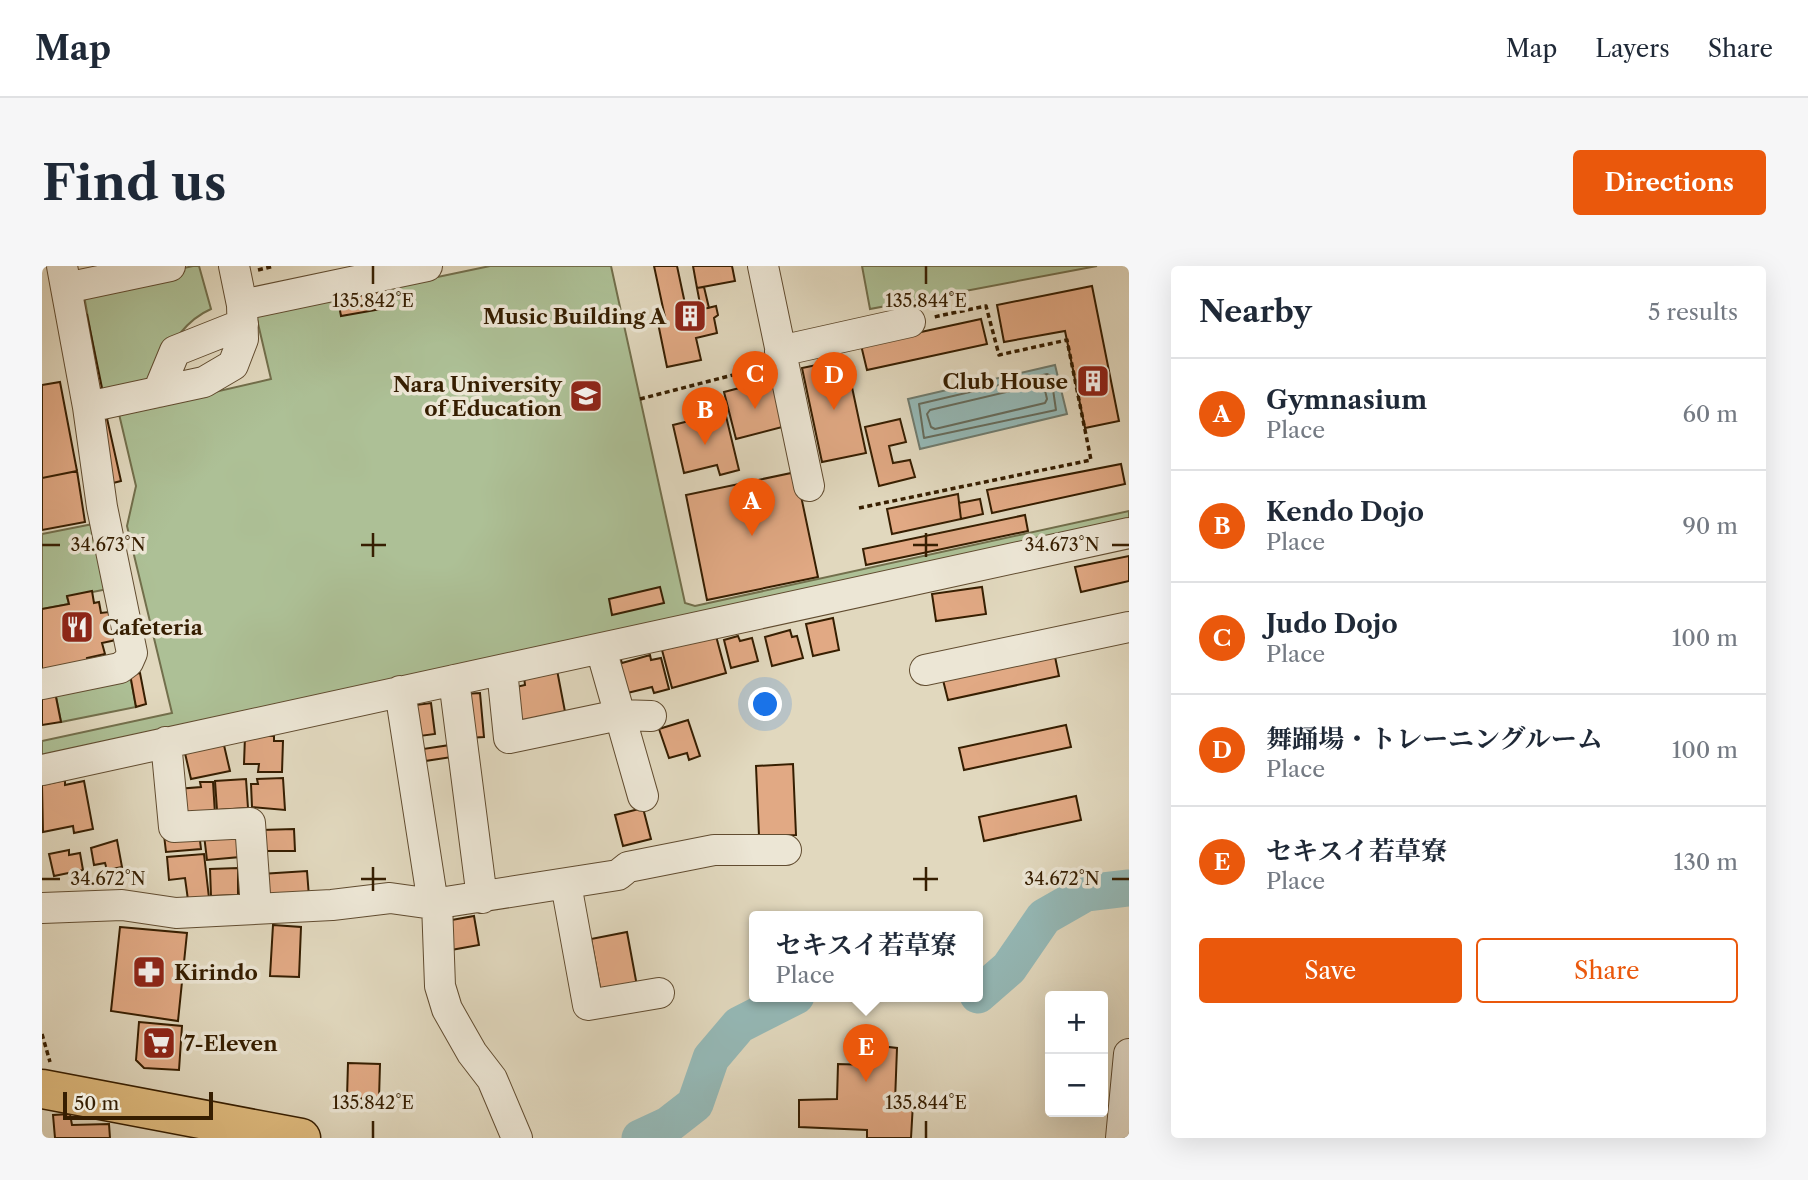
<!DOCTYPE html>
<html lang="en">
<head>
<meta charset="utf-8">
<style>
	:root { --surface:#fff; --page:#f6f6f7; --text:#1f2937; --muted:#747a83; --line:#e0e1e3; --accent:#ea580c }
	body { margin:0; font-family:"Libre Caslon Text","Noto Serif JP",serif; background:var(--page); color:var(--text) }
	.controls { position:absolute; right:21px; bottom:21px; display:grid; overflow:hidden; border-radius:7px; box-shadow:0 7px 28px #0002 }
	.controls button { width:63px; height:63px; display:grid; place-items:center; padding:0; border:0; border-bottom:2px solid var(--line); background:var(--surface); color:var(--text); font:35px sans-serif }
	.scale { position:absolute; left:21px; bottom:18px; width:150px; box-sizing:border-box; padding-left:7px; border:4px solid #361e01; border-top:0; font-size:19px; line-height:24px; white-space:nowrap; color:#361e01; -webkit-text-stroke:5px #ece6d5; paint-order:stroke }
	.you { position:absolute; left:724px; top:439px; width:24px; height:24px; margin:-18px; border:5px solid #fff; border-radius:50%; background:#1a73e8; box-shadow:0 0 0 10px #1a73e833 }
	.badge { display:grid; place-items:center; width:46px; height:46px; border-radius:50%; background:var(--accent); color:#fff; font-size:23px; font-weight:700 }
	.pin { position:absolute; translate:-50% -58px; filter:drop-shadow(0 2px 4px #0008) }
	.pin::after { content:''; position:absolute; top:37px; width:24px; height:21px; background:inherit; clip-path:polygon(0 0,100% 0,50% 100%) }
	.popup { position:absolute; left:707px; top:645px; width:234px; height:91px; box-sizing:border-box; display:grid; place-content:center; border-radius:7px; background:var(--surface); filter:drop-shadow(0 2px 5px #0005); font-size:23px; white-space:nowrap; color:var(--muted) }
	.popup b { font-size:26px; color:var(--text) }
	.popup::after { content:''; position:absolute; left:50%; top:100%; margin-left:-14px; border:14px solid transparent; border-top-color:var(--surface) }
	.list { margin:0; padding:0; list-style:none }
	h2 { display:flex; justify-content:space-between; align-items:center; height:91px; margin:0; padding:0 28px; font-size:30px }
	h2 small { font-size:23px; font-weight:400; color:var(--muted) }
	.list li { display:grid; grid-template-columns:46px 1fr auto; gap:21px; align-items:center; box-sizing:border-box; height:112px; padding:0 28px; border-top:2px solid var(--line) }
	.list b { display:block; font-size:26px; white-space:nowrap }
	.list p { margin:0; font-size:23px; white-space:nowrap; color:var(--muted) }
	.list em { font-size:23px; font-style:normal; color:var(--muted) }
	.actions { display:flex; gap:14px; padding:21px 28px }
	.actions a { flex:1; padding:16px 0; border:2px solid var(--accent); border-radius:7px; text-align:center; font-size:24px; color:var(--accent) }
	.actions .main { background:var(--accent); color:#fff }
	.map { position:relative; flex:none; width:1087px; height:872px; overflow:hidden; border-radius:7px }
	header { display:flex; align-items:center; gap:42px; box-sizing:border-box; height:98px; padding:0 35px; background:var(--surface); border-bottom:2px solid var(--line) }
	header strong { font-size:33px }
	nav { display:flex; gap:38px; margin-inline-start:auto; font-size:24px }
	.intro { display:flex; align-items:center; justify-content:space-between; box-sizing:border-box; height:168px; padding:0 42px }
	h1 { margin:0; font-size:49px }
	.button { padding:18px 32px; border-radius:7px; background:var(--accent); color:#fff; font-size:24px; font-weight:700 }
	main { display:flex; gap:42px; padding:0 42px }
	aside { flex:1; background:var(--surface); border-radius:7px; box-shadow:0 7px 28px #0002 }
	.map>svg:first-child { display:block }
</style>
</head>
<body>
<header>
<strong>Map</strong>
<nav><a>Map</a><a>Layers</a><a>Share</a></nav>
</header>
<div class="intro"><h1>Find us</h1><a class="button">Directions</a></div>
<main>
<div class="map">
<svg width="1087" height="872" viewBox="0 0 1087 872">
	<rect width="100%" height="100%" fill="#e1d8be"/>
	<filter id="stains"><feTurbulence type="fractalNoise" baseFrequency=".00286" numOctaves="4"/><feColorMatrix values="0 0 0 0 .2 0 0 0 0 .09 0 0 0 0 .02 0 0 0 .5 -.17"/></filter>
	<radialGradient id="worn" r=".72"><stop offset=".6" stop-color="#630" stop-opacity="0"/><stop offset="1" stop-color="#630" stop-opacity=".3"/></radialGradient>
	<!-- green -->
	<path fill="#adc096" stroke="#726f4c" stroke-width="2" d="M 151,0 L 157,0 L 169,43 C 137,57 125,88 108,116 L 59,124 L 41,24 Z
		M 448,0 L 569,0 L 643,337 L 653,340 L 1087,245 L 1087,259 L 0,492 L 0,475 L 130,447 L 85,260 L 94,220 L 77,148 L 229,113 L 214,49 Z
		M 820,0 L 1055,0 L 828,43 Z
		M 56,257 L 71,322 L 25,331 L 27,338 L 0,343 L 0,268 Z
		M 88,408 L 94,441 L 19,456 L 13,426 Z"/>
	<!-- water -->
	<path fill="#95b9b7" stroke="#6f7b6e" stroke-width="2" d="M 1013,99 L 1025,148 L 878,183 L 866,133 Z"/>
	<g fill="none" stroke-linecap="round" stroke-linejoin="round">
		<!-- shore -->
		<path stroke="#666c5c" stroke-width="2" d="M 1005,108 L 1009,110 L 1014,144 L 882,172 L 877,138 Z
			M 998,118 L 1002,120 L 1005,133 L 1003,137 L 893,163 L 889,161 L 885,148 L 888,144 Z"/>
		<!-- river -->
		<path stroke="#95b9b7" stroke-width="37" d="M 936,729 L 967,702 L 1002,651 L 1044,627 L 1087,622
			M 598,872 L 626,859 L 653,838 L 669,792 L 697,759 L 754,730"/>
	</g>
	<!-- building -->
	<path fill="#e1a984" stroke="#361e01" stroke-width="2" d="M 612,0 L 635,0 L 645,47 L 674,40 L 676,49 L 672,52 L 675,67 L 654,72 L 659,94 L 625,101 L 616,57 L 624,56 Z
		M 651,0 L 690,0 L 693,15 L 655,22 Z
		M 1050,20 L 1077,155 L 1043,162 L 1023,65 L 962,76 L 955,39 Z
		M 662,21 L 667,42 L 659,43 L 655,22 Z
		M 342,25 L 345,42 L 299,50 L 296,34 Z
		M 45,49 L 60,122 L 51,123 L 37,51 Z
		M 939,53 L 945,78 L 825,104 L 819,79 Z
		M 804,93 L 824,187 L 780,196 L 760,102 Z
		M 732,113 L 744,160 L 694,173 L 682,126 Z
		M 18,116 L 35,205 L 0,212 L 0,119 Z
		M 683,146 L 697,204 L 678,209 L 675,199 L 642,207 L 631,159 Z
		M 64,148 L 79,215 L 71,217 L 57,150 Z
		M 858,153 L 864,176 L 847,180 L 851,197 L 868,194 L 873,211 L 837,220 L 823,161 Z
		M 1079,198 L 1083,218 L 950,247 L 945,224 Z
		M 35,205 L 43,256 L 0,264 L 0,212 Z
		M 754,206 L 776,311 L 665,334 L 644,229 Z
		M 916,228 L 919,253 L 850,268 L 845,243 Z
		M 938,233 L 941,248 L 919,253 L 917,237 Z
		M 983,249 L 986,265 L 824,299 L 821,283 Z
		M 1087,290 L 1087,315 L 1039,326 L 1033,301 Z
		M 618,321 L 622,337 L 570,349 L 567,333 Z
		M 940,321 L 944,348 L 894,355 L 890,328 Z
		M 50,325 L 52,337 L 57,336 L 59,347 L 67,346 L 74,374 L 60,377 L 63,388 L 45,392 L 46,399 L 0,409 L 0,343 L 27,338 L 25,330 Z
		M 791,352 L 797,384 L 771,390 L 764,358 Z
		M 748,364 L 750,371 L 755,370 L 761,392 L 730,400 L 723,371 Z
		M 674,370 L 684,407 L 630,422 L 620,384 Z
		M 696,370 L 698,375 L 710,372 L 716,395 L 689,402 L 682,374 Z
		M 1012,386 L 1017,410 L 906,434 L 900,410 Z
		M 608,389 L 609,394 L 619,392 L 627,423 L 612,427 L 610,421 L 577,429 L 568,394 L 578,391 L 580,397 Z
		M 515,404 L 525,456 L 474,456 L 474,421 L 483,419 L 482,411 Z
		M 98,407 L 104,438 L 94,441 L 88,408 Z
		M 13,426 L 19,456 L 0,459 L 0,428 Z
		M 438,427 L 442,471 L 426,472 L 422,428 Z
		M 389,437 L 393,468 L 378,470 L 374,439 Z
		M 646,454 L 658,490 L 647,494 L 645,487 L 627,492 L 617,463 Z
		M 1024,459 L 1029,481 L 922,504 L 917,482 Z
		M 203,470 L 232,470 L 232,475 L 241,475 L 240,506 L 216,506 L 217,498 L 202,498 Z
		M 181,475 L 188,505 L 149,513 L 142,483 Z
		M 408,479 L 410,491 L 383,495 L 381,483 Z
		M 751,498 L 754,569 L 717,570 L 714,500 Z
		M 241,512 L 243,544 L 210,541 L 209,518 L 216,518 L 215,513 Z
		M 204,513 L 206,542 L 175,544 L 173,515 Z
		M 23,514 L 23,519 L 42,515 L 51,563 L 32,567 L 31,560 L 1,566 L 0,519 Z
		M 158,516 L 171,516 L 173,548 L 138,551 L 135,523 L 159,521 Z
		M 1034,530 L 1039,554 L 942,575 L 937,551 Z
		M 601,542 L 609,573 L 581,580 L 573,549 Z
		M 252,563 L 253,585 L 219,585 L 219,564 Z
		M 195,565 L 198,591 L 165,594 L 162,569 Z
		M 157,566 L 159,583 L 124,586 L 122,569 Z
		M 75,574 L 80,601 L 65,604 L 63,597 L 52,599 L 49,582 Z
		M 27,584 L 27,589 L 38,587 L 41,604 L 12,610 L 7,588 Z
		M 162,588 L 167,632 L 146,634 L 143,612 L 127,614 L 125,591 Z
		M 196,602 L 196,629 L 169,630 L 168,603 Z
		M 265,605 L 267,631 L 220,634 L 219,608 Z
		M 432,650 L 437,679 L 409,684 L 404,655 Z
		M 231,659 L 259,661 L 257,711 L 228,710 Z
		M 78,661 L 145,667 L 136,755 L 69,745 Z
		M 585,666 L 595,720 L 559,727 L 549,673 Z
		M 97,756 L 140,760 L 137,804 L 102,802 L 94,794 Z
		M 829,779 L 855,782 L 853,836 L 871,837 L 869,872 L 825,872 L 825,864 L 757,861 L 757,834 L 795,833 L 796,798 L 829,799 Z
		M 306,797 L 338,798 L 337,833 L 305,832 Z
		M 28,848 L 30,859 L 67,858 L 68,872 L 13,872 L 11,849 Z"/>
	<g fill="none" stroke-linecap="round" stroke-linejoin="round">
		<defs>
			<path id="minor" d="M 721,0 L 767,220
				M 24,22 L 128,0
				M 200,39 L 385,0
				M 738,85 L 868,56
				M 116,126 L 133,85 L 201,58
				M 46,141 L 162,116 L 191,99 L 201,73 L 200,39 L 192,0
				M 559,383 L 601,530
				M 460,404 L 467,472 L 577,449 L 609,450
				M 883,404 L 1087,361
				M 412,414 L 440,632
				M 0,418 L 78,402 L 86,396 L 90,387 L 60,241 L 46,141 L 20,0
				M 358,425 L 391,638
				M 124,476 L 132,561 L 208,557 L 214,642
				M 0,504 L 1087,267
				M 524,618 L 546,739 L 617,727
				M 395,637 L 398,720 L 405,743 L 430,787 L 450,813 L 475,872
				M 0,642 L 80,639 L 134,647 L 290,639 L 348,632 L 391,638 L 576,609 L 586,601 L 672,584 L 744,584
				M 1079,872 L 1087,788"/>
			<path id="major" d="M 0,823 L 259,872"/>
		</defs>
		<!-- minor casing -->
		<use href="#minor" stroke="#614c30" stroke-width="32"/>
		<!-- major casing -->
		<use href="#major" stroke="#361e01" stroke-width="41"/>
		<!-- path -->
		<path stroke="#361e01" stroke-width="3.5" stroke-dasharray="5 3.5" stroke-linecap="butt" d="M 216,4 L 232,0
			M 598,133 L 718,102
			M 817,242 L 1049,194 L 1025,74 L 957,89 L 944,40 L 892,51
			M 0,768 L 8,796"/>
		<!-- minor -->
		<use href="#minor" stroke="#ece6d5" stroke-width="30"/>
		<!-- major -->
		<use href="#major" stroke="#e0bc7f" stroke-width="38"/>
	</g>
	<!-- ticks -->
	<path fill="none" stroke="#361e01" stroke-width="2.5" d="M 331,0 L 331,18M 884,0 L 884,18M 331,267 L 331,291M 884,267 L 884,291M 0,279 L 18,279M 319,279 L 344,279M 871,279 L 896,279M 1070,279 L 1087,279M 331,601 L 331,625M 884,601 L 884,625M 0,613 L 18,613M 319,613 L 344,613M 871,613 L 896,613M 1070,613 L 1087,613M 331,855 L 331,872M 884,855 L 884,872"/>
	<!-- icons -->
	<defs>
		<symbol id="building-square" viewBox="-11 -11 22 22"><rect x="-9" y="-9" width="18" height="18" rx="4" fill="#8f2418" stroke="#ece6d5"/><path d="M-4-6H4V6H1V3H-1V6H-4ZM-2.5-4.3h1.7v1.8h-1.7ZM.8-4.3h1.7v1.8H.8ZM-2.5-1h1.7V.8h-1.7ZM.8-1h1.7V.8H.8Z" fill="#fff"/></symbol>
		<symbol id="university-square" viewBox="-11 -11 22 22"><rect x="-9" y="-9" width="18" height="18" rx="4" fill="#8f2418" stroke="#ece6d5"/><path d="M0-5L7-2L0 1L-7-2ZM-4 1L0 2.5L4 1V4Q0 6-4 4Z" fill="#fff"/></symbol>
		<symbol id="restaurant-square" viewBox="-11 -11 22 22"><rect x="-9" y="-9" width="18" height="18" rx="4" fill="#8f2418" stroke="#ece6d5"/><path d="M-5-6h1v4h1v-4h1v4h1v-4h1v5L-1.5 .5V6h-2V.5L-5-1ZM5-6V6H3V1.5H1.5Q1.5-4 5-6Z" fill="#fff"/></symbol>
		<symbol id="pharmacy-square" viewBox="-11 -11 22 22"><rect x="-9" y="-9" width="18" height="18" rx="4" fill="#8f2418" stroke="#ece6d5"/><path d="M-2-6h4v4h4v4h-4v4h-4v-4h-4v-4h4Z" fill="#fff"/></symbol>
		<symbol id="supermarket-square" viewBox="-11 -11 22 22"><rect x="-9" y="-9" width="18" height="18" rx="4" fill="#8f2418" stroke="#ece6d5"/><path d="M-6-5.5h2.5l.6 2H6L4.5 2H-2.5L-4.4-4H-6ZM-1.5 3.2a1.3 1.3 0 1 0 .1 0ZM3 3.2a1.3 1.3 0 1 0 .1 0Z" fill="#fff"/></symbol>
	</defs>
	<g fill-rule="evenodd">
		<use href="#building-square" x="629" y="31" width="38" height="38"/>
		<use href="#building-square" x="1032" y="96" width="38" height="38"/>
		<use href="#university-square" x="525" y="111" width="38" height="38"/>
		<use href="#restaurant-square" x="16" y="342" width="38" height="38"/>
		<use href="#pharmacy-square" x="88" y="687" width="38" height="38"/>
		<use href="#supermarket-square" x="98" y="758" width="38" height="38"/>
	</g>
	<g text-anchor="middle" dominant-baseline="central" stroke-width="7" stroke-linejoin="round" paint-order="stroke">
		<!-- poi labels -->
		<g font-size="21" font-weight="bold" fill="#361e01" stroke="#ece6d5" text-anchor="end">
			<text x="624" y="50">Music Building A</text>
			<text x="1026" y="115">Club House</text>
			<text x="520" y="118">Nara University<tspan x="520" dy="24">of Education</tspan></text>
			<text x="60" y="361" text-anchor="start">Cafeteria</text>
			<text x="132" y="706" text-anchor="start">Kirindo</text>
			<text x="142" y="777" text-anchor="start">7-Eleven</text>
		</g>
	</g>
	<g font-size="18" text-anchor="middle" fill="#361e01" stroke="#ece6d5" stroke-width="7" stroke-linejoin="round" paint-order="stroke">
		<text x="331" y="41">135.842°E</text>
		<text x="884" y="41">135.844°E</text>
		<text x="66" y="285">34.673°N</text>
		<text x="1020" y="285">34.673°N</text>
		<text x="66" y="619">34.672°N</text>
		<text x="1020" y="619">34.672°N</text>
		<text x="331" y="843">135.842°E</text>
		<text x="884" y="843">135.844°E</text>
	</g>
	<rect width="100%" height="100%" filter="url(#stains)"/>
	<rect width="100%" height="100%" fill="url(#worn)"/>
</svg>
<div class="controls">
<button>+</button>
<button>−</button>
</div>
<div class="scale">50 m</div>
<div class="you"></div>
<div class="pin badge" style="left:710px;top:270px">A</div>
<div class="pin badge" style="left:663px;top:179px">B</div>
<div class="pin badge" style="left:713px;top:143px">C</div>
<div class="pin badge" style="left:792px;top:144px">D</div>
<div class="pin badge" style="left:824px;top:816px">E</div>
<div class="popup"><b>セキスイ若草寮</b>Place</div>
</div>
<aside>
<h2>Nearby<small>5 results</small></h2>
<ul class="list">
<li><span class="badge">A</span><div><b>Gymnasium</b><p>Place</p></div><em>60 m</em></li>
<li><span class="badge">B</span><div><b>Kendo Dojo</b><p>Place</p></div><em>90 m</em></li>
<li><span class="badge">C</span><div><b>Judo Dojo</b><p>Place</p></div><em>100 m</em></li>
<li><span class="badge">D</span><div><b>舞踊場・トレーニングルーム</b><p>Place</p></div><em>100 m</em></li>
<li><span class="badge">E</span><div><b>セキスイ若草寮</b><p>Place</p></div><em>130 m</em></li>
</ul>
<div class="actions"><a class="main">Save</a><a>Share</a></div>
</aside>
</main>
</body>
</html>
